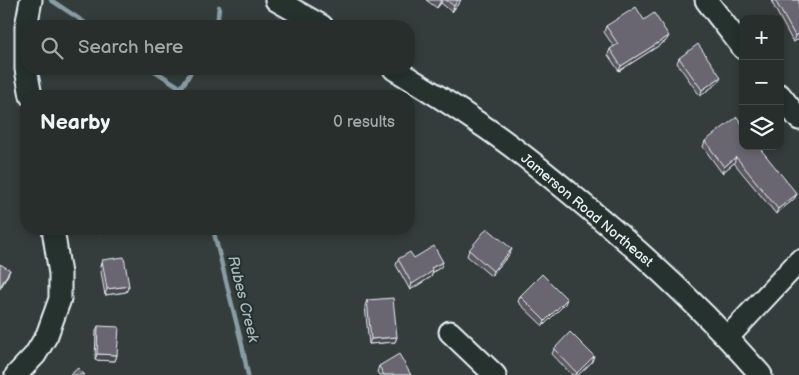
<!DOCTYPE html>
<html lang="en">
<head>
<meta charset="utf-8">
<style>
	:root { --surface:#272e2c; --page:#2f3634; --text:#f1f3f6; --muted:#a4a8a9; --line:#434a48 }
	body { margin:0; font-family:"Balsamiq Sans",sans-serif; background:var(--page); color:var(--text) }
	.controls { position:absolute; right:15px; top:15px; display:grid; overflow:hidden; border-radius:10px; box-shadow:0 2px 8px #0003 }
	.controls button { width:45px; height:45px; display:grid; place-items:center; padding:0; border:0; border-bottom:1px solid var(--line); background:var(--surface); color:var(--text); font:25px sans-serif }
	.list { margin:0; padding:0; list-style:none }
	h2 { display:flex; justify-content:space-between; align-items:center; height:65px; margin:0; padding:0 20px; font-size:21px }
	h2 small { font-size:16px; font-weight:400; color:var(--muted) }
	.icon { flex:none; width:28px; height:28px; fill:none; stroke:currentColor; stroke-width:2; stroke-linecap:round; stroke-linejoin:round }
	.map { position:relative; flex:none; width:799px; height:375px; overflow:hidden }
	.search { position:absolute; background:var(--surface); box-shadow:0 2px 8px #0003; left:20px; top:20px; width:395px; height:55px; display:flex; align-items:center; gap:12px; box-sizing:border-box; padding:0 18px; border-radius:20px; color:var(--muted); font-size:19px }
	.panel { position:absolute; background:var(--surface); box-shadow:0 2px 8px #0003; left:20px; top:90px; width:395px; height:145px; border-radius:20px }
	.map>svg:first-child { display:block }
</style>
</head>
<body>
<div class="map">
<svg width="799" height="375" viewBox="0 0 799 375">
	<rect width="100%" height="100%" fill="#343d3b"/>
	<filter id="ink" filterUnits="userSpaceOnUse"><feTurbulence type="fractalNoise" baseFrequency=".02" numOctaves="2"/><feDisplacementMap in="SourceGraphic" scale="10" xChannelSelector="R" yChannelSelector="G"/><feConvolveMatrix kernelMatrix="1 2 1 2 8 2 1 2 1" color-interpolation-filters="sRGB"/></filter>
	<g filter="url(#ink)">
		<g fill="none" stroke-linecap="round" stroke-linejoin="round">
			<!-- stream -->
			<path stroke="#899da6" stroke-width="4.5" d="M 51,0 L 90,26
				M 217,26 L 219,7
				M 152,69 L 181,88 L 184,96
				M 181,88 L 193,69
				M 213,229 L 242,345 L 248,375"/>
			<defs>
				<path id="minor" d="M 276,0 L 322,26
					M 706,0 L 743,48
					M 26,68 L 26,27 L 31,0
					M 26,69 L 31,96
					M 394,69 C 422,86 450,103 477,122 C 512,145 545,172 577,199 C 643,253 705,311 761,375
					M 780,95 L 799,119
					M 450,332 L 495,375
					M 728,337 L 799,261
					M 16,375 L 35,355 L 47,335 L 60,299 L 60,274 L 53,229"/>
			</defs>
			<!-- minor casing -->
			<use href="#minor" stroke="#e8f1f8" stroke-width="25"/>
			<!-- minor -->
			<use href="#minor" stroke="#26332d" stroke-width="21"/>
		</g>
		<!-- wall -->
		<path fill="#5c5861" stroke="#e8f1f8" d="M 426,0 L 461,0 L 452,12 L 441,3 L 437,8 Z
			M 773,0 L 799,0 L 799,39 L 793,42 L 772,3 Z
			M 644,20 L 666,41 L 619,71 L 608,55 L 610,49 L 614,47 L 604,32 L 606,26 Z
			M 679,58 L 719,82 L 700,96 L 677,63 Z
			M 705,141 L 743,146 L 797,194 L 794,199 L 776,214 L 734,163 L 722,173 L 703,147 Z
			M 469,250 L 509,255 L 491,276 L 467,256 Z
			M 414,258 L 441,267 L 433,272 L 431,277 L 410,290 L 396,265 L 398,259 Z
			M 102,260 L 129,286 L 126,292 L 105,295 L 100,266 Z
			M 520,296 L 565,304 L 543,326 L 518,302 Z
			M 367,300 L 397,337 L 395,342 L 369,344 L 365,306 Z
			M 98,326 L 117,355 L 115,361 L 95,360 L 96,331 Z
			M 554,349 L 592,362 L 578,375 L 572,375 L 552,354 Z
			M 379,366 L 411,375 L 379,375 L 377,372 Z"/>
		<!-- shaded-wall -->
		<path fill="#4b474f" stroke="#e8f1f8" d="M 441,0 L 442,0 L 441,3 L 437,8 Z
			M 458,0 L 461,0 L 452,12 L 454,6 Z
			M 799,34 L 799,39 L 793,42 L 795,36 Z
			M 669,36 L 666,41 L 619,71 L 621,66 Z
			M 721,77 L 719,82 L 700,96 L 702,90 Z
			M 736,157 L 734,163 L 722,173 L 724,167 Z
			M 797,194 L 794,199 L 776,214 L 778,209 Z
			M 102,229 L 121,229 L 121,230 L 100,233 Z
			M 512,249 L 509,255 L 491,276 L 493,271 Z
			M 443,262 L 441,267 L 433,272 L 431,277 L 410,290 L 412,284 L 431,268 Z
			M 10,270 L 8,275 L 0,289 L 0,287 Z
			M 129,286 L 126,292 L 105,295 L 107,289 Z
			M 567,299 L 565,304 L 543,326 L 545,321 Z
			M 397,337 L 395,342 L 369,344 L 371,339 Z
			M 97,354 L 117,355 L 115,361 L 95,360 Z
			M 594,356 L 592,362 L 578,375 L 576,375 L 577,373 Z"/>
		<!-- building -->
		<path fill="#6b6671" stroke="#e8f1f8" d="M 446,0 L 458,0 L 454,6 Z
			M 775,0 L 799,0 L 799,34 L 795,36 Z
			M 636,7 L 644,20 L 654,13 L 669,36 L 621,66 L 610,49 L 618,44 L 606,26 Z
			M 698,44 L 721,77 L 702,90 L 679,58 Z
			M 737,117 L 743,125 L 743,146 L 758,146 L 797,194 L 778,209 L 736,157 L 724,167 L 705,141 Z
			M 487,228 L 512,249 L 493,271 L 469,250 Z
			M 434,246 L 443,262 L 431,268 L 433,271 L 412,284 L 398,259 L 410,252 L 414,258 Z
			M 124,257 L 129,286 L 107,289 L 102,260 Z
			M 0,264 L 10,270 L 0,287 Z
			M 542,274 L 567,299 L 545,321 L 520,296 Z
			M 393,298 L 397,337 L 371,339 L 367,300 Z
			M 98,326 L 119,327 L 117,355 L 97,354 Z
			M 570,332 L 594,356 L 577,373 L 554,349 Z
			M 399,354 L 411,375 L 384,375 L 379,366 Z
			M 78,368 L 85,375 L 70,375 Z"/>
	</g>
	<g text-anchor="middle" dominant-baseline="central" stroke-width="4.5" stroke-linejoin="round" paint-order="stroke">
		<!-- street labels -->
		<g font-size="14" fill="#e8f1f8" stroke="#26332d">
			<text transform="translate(587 210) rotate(40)">Jamerson Road Northeast</text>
		</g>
		<!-- water labels -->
		<g font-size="15" font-style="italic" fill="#a9b9c1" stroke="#26332d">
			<text transform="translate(243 299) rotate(76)">Rubes Creek</text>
		</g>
	</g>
</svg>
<div class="controls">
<button>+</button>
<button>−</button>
<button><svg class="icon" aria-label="layers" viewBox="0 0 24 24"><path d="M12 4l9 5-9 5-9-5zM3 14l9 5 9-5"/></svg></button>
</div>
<div class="search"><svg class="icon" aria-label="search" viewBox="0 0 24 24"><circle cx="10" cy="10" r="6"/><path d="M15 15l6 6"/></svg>Search here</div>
<section class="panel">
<h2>Nearby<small>0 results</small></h2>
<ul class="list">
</ul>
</section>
</div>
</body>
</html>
